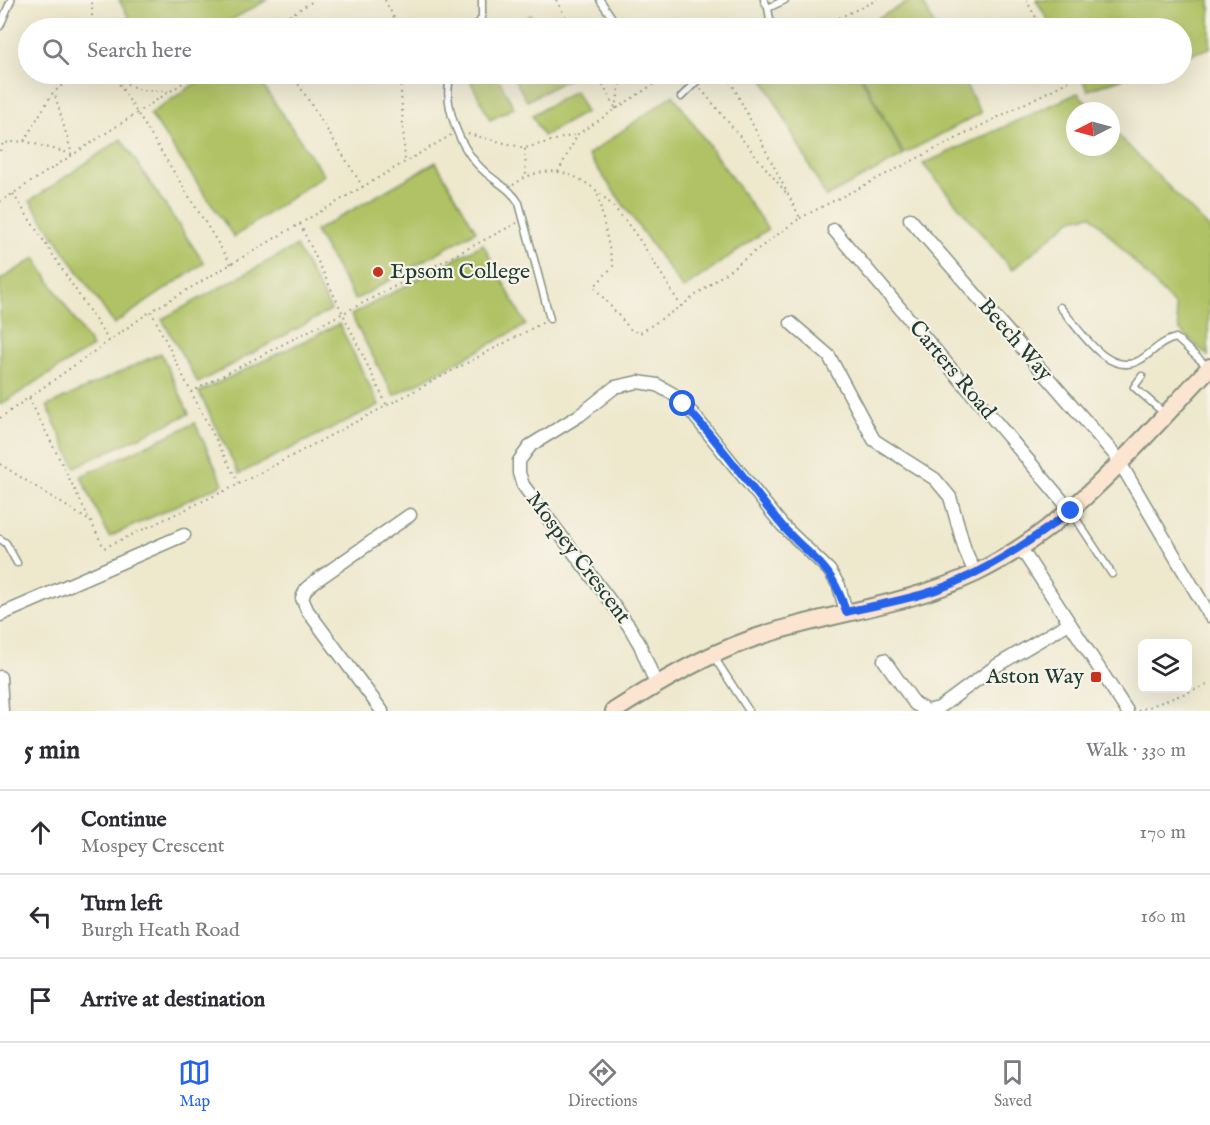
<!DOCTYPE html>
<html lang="en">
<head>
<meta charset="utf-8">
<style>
	:root { --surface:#fff; --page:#f7f7f7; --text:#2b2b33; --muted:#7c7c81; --line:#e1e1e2; --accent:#2563eb }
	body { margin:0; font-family:"IM FELL English",serif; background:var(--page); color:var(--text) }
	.controls { position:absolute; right:18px; bottom:18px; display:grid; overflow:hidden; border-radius:9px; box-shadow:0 6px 24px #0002 }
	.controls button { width:54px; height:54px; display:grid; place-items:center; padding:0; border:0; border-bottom:2px solid var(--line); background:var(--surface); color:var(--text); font:30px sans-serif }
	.compass { position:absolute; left:1066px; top:102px; width:54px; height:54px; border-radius:50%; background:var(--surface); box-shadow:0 6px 24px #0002; rotate:264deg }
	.stop { position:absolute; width:18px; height:18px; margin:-14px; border:4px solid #2563eb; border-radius:50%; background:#fff }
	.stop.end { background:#2563eb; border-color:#fff; box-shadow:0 2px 6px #0008 }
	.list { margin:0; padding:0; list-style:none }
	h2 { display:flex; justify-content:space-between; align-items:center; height:78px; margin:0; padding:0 24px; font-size:26px }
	h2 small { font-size:20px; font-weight:400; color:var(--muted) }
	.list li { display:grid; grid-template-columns:39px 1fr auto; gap:18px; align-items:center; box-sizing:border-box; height:84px; padding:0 24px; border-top:2px solid var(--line) }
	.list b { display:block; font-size:22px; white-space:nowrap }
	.list p { margin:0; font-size:20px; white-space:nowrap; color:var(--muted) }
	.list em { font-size:20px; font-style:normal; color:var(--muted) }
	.icon { flex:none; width:33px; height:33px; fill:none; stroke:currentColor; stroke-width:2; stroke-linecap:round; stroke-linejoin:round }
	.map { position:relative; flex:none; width:1210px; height:711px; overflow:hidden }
	.search { position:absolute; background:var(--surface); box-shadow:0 6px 24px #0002; left:18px; right:18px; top:18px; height:66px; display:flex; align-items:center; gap:15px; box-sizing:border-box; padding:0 21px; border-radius:33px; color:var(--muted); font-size:22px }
	.sheet { height:330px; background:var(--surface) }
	nav { display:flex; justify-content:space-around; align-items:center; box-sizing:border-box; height:84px; border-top:2px solid var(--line); background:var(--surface); font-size:16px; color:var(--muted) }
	nav a { display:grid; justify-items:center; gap:3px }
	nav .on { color:var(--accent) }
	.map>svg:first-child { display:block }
</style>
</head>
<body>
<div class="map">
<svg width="1210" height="711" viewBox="0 0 1210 711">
	<rect width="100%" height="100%" fill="#f7f3e8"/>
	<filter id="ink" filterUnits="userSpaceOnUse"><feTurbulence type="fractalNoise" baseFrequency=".0167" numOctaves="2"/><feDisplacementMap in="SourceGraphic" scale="12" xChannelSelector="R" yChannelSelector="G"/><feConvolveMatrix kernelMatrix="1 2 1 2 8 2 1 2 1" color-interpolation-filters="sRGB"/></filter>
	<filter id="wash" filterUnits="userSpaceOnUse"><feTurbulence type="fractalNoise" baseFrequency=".008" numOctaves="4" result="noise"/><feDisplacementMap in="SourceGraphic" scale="24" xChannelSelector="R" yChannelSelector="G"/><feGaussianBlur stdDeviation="1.35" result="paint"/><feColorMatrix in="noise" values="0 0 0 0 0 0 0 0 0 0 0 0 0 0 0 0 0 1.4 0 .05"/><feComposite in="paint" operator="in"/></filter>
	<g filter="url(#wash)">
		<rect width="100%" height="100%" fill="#eee8cd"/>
		<!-- green -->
		<path fill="#b0c265" stroke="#68804c" stroke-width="1.5" d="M 119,0 L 267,0 L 217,28 L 135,28 Z
			M 912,0 L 921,0 L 936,28 L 859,28 Z
			M 1036,0 L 1210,0 L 1210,48 L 1182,57 L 1182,28 L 1053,28 Z
			M 531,15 L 538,28 L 508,28 Z
			M 209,74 L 255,74 L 324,175 L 234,237 L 150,114 Z
			M 472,74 L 496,74 L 514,108 L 490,120 L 468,76 Z
			M 528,74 L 568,74 L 570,78 L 527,101 L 515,80 Z
			M 776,74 L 859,74 L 903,156 L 826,197 L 764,80 Z
			M 861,74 L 960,74 L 981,113 L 904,154 Z
			M 1079,74 L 1135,74 L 1088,90 Z
			M 575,91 L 586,112 L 543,136 L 532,115 Z
			M 1078,93 L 1094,111 L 1075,111 L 1075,147 L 1111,147 L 1111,128 L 1210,229 L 1208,356 L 1179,329 L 1175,306 L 1091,215 L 1072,219 L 1012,270 L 923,164 Z
			M 673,95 L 768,229 L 683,289 L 588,155 Z
			M 121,139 L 204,263 L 114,324 L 30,201 Z
			M 436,162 L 476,231 L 355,300 L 315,231 Z
			M 483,244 L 526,325 L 394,396 L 351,315 Z
			M 296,246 L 331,310 L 198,383 L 162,319 Z
			M 35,258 L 92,347 L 0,405 L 0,280 Z
			M 339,324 L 379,405 L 239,474 L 199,392 Z
			M 161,353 L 189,414 L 75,467 L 47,406 Z
			M 195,423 L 223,484 L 109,537 L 81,476 Z"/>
	</g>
	<g filter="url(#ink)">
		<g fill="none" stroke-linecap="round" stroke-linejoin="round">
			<defs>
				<path id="service" d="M 600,0 L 619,28
					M 764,0 L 768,8 L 785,0
					M 0,26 L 11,0
					M 476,28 L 482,17 L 482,0
					M 763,28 L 770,20 L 768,8
					M 451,74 C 441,104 461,151 485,172 C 497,183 510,188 519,203 L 550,319
					M 689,74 L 695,82
					M 681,97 L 704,74
					M 1060,307 C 1078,327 1108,379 1140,360 C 1152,353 1161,341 1176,338 L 1209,368
					M 1142,376 L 1134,387 L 1165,414
					M 1071,511 L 1112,574
					M 0,539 L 6,543 L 17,563
					M 714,657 L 749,711"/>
				<path id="minor" d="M 910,219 L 1116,456 L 1210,616
					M 834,230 L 1071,511
					M 791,323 L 829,356 L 874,440 L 935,479 L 950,497 L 965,550 L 975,573
					M 1020,547 L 1127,711
					M 0,615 L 184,535
					M 884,660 L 915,704 L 927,711
					M 0,677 L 2,711
					M 656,684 L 640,645 L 629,626 L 523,485 L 519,473 L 519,461 L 531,445 L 580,415 L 615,387 L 638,382 L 657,385 L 673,394 L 693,414 L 782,525 L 829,570 L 839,586 L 846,612
					M 382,711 L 307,610 L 302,598 L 306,589 L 314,582 L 410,515
					M 927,711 L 939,708 L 996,666 L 1069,623"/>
				<path id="secondary" d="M 614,711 C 666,678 717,648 776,631 C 843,611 913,603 976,573 C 1071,527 1139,442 1210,367"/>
			</defs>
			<!-- service casing -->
			<use href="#service" stroke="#869280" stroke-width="9"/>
			<!-- minor casing -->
			<use href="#minor" stroke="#869280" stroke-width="15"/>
			<!-- secondary casing -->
			<use href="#secondary" stroke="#869280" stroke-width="20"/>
			<!-- path -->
			<path stroke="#869280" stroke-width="2" stroke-dasharray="1.5 4.5" stroke-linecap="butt" d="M 385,0 L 399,28
				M 556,0 L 572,28
				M 1026,0 L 1042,28
				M 92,28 L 92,0
				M 269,28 L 315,0
				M 817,28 L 877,0
				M 113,74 L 231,264
				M 292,74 L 363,187
				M 400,74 L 405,162
				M 421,74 L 443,82
				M 597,74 L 616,109
				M 68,80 L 117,79 L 140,90 L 168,91
				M 701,89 L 787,194
				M 616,109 L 621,74
				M 468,134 L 525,148 L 578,134
				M 451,135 L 151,311 L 191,392 L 517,223
				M 24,141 L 72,154 L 54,92
				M 525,149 L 526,176
				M 0,151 L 3,143 L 24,141 L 52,94 L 74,74
				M 558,172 L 578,134 L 669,74
				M 513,185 C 588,130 649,257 681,306 L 640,333 L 632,331 L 594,287 L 613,266 L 597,191
				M 13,194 L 109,341
				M 0,202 L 197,74
				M 800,218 L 1071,80 L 1068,74
				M 300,224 L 387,406
				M 681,306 L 800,218 L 727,74
				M 29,398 L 104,548 L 239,484 L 191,392
				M 0,418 L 151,311
				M 0,464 L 88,520
				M 239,484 L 544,322
				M 1138,711 L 1210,684"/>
			<!-- service -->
			<use href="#service" stroke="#fff" stroke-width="6"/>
			<!-- minor -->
			<use href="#minor" stroke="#fff" stroke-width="12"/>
			<!-- secondary -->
			<use href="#secondary" stroke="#fce5d0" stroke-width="16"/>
		</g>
	</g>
	<g fill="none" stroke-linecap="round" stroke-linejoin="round" filter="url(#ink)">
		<!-- route -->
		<path stroke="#2563eb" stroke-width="8" d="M 683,404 C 718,440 747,483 779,522 C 809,559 831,560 846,612 C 876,605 907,600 936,590 C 986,572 1029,542 1071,511"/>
	</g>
	<!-- markers -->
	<g fill="#c8321e" stroke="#f7f3e8" stroke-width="2">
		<circle cx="378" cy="272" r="6"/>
		<rect x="1090" y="671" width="12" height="12" rx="3"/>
	</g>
	<g text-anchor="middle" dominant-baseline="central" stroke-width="4.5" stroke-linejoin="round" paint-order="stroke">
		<!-- poi labels -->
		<g font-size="22" fill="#1f3d34" stroke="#f7f3e8" text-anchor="start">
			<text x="390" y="272">Epsom College</text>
			<text x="1084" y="677" text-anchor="end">Aston Way</text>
		</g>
		<!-- street labels -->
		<g font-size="22" fill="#1f3d34" stroke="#f7f3e8">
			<text transform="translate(1015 340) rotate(49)">Beech Way</text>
			<text transform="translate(952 370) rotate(50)">Carters Road</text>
			<text transform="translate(578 558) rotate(53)">Mospey Crescent</text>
		</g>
	</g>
</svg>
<div class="controls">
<button><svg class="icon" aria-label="layers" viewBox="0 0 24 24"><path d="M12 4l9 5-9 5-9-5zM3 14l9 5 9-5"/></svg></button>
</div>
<svg class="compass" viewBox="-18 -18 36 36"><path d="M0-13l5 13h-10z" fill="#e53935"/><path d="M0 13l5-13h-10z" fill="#7c7c81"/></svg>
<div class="stop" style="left:683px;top:404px"></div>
<div class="stop end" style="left:1071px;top:511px"></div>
<div class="search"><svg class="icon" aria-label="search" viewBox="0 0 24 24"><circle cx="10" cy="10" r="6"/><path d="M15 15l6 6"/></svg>Search here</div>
</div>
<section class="sheet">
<h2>5 min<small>Walk · 330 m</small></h2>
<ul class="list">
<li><svg class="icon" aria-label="ahead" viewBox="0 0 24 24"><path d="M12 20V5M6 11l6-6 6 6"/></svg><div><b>Continue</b><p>Mospey Crescent</p></div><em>170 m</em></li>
<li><svg class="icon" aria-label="left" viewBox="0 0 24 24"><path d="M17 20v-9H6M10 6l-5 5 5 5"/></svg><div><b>Turn left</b><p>Burgh Heath Road</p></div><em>160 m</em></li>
<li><svg class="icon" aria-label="arrive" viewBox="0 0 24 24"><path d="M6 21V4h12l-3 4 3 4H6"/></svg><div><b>Arrive at destination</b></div></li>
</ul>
</section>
<nav>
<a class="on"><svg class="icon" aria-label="map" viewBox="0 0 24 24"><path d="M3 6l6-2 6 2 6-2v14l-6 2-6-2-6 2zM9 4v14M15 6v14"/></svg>Map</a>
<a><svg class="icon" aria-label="directions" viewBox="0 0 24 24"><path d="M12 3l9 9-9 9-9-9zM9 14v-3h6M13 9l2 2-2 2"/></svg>Directions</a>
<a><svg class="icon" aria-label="saved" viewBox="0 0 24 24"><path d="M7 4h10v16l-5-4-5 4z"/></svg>Saved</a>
</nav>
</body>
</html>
